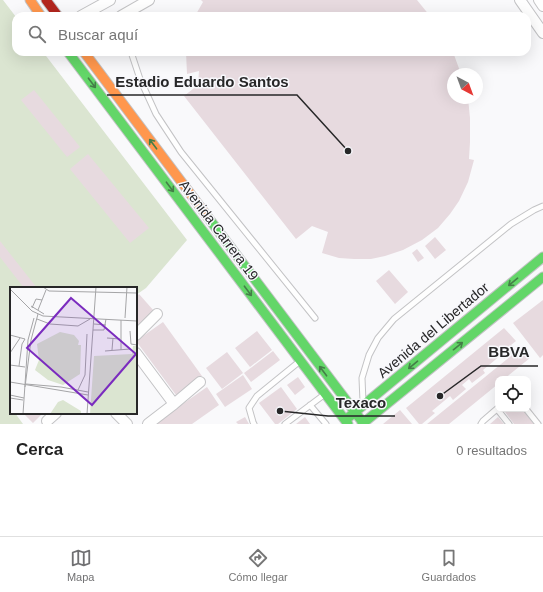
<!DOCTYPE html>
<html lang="es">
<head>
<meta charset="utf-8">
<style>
	:root { --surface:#fff; --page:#f6f6f6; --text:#222; --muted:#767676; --line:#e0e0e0; --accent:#707072 }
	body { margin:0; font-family:Helvetica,sans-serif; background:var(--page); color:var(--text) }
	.controls { position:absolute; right:12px; bottom:12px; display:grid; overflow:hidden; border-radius:8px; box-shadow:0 4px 16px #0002 }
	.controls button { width:36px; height:36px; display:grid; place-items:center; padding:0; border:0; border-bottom:1px solid var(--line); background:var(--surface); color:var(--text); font:20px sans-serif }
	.compass { position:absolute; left:447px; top:68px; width:36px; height:36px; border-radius:50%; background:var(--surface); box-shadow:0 4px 16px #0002; rotate:139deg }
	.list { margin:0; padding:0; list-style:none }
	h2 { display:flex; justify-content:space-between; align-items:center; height:52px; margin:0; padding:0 16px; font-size:17px }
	h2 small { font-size:13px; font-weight:400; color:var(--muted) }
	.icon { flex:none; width:22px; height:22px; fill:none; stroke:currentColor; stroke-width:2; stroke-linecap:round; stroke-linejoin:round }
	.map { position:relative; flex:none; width:543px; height:424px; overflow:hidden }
	.search { position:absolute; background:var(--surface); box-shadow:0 4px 16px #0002; left:12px; right:12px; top:12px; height:44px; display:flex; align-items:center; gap:10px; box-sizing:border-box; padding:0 14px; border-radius:12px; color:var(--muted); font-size:15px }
	.sheet { height:112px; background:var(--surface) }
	nav { display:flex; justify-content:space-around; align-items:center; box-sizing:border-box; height:56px; border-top:1px solid var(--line); background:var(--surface); font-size:11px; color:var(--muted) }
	nav a { display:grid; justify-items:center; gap:2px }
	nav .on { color:var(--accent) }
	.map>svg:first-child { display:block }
</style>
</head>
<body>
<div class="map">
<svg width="543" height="424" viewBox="0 0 543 424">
	<rect width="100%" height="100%" fill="#f9f9fb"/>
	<!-- green -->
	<path fill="#dbe5d1" d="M 0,0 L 3,0 L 16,17 L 16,52 L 43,52 L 187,240 L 146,288 L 136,295 L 136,288 L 11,288 L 11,413 L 15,413 L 23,424 L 0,424 Z"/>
	<!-- building -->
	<path fill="#e7dadf" d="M 201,0 L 417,0 L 430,16 L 195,16 L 203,2 Z
		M 186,52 L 453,52 L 461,74 L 453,74 L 453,98 L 468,98 L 470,118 L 470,142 L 469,159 L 474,160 L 468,182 L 459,201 L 450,214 L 438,228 L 422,240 L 403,250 L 385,256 L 371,259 L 354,259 L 339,258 L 322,253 L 328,232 L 312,226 L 296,239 L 184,96 L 198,85 L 199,71 L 187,74 Z
		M 34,90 L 80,147 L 67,157 L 21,100 Z
		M 88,154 L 149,228 L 130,243 L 70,169 Z
		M 435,237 L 446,250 L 435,259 L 425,246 Z
		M 0,241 L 37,288 L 24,288 L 0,257 Z
		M 417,249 L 424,258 L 418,262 L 412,253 Z
		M 389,270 L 408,292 L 395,304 L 376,281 Z
		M 139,294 L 154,311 L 136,327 L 136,297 Z
		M 543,300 L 543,355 L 540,358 L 513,323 Z
		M 163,322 L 202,376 L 176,395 L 136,341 Z
		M 504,328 L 516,341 L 511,345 L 516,350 L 504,359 L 501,355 L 483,370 L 485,373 L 472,383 L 469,379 L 462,385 L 466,389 L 453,400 L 450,396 L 432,411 L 435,413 L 422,424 L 419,424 L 406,408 Z
		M 257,331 L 272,350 L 250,367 L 235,348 Z
		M 522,347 L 530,358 L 504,379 L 498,379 L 498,384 L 449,424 L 427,424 Z
		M 273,351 L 280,360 L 251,382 L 244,373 Z
		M 227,352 L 243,373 L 222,389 L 206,368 Z
		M 243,375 L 252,389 L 225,407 L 216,394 Z
		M 298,377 L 305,387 L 295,395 L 287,385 Z
		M 207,387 L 219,405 L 192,424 L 154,424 Z
		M 281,387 L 297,409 L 278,424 L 275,424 L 259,403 Z
		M 509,409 L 522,409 L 534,424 L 514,424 L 505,412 Z
		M 400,410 L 412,424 L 383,424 Z
		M 23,413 L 38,413 L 41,415 L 33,423 Z
		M 245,417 L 249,424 L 238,424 L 236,422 Z
		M 305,417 L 310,424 L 296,424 Z
		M 498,417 L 504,424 L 490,424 Z"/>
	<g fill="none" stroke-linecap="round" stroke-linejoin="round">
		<defs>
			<path id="lane" d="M 131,52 L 140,79 L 156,114 L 181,152 L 315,318
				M 363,402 L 362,378 L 369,355 L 378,338 L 394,319 L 511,224 L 534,210 L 543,206
				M 310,405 L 326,424
				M 497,409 L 509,424
				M 526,409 L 538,424
				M 254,424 L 253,422 L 249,408 L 257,396 L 300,361
				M 285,424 L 325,394
				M 481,424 L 483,421 L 498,408"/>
			<path id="street" d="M 520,0 L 543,33
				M 539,0 L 543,6
				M 81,16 L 110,0
				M 121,16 L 149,0
				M 136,335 L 157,314
				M 136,353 L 174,404
				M 116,413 L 127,424
				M 47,421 L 56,413
				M 148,424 L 174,404 L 200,382"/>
			<path id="fast" d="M 68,52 L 348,424
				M 207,216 L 364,424
				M 349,417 L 543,257
				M 362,424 L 543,277"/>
			<path id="slow" d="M 30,0 L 41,16
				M 84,52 L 207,216"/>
			<path id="jam" d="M 46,0 L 58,16"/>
		</defs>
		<!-- lane casing -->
		<use href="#lane" stroke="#c3c3c5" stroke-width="7"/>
		<!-- street casing -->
		<use href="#street" stroke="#c3c3c5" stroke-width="12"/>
		<!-- fast casing -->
		<use href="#fast" stroke="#c3c3c5" stroke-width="11"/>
		<!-- slow casing -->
		<use href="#slow" stroke="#c3c3c5" stroke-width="11"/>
		<!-- jam casing -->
		<use href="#jam" stroke="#c3c3c5" stroke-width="11"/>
		<!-- lane -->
		<use href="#lane" stroke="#fefefe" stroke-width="5"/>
		<!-- street -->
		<use href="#street" stroke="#fefefe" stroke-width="10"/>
		<!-- fast -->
		<use href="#fast" stroke="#63d668" stroke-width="9"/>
		<!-- slow -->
		<use href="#slow" stroke="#ff974d" stroke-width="9"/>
		<!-- jam -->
		<use href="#jam" stroke="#b3261e" stroke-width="9"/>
	</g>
	<!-- one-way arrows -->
	<defs><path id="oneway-shaft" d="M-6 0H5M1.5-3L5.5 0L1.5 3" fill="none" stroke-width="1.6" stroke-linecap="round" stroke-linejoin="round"/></defs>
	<g stroke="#457e48">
		<use href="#oneway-shaft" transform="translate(92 83) rotate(53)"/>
		<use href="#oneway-shaft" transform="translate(153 144) rotate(-127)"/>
		<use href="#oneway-shaft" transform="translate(170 187) rotate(53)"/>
		<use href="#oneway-shaft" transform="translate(513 282) rotate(140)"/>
		<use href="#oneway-shaft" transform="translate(248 291) rotate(53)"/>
		<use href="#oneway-shaft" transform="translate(458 346) rotate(-39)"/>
		<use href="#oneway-shaft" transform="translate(413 365) rotate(140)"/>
		<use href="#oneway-shaft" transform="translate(323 371) rotate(-127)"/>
	</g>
	<g text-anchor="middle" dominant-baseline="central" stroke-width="3" stroke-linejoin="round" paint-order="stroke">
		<!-- street labels -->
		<g font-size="14" fill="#272728" stroke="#f8f8fc">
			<text transform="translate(219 230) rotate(53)">Avenida Carrera 19</text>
			<text transform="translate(433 330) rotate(-40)">Avenida del Libertador</text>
		</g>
	</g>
	<!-- overview -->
	<g transform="translate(10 287)">
		<rect width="127" height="127" fill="#f9f9fb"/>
		<path d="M 50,45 L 64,48 L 69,54 L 68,58 L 71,58 L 70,87 L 53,98 L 38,93 L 25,83 L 29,73 L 27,57 ZM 123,59 L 127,59 L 127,127 L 80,127 L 84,69 L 122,67 ZM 53,113 L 71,124 L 71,127 L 40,127 L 48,115 Z" fill="#dbe5d1"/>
		<path fill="none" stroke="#a5a5a7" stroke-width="1" d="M 33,0 L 39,4 L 127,6M 0,2 L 22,24 L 33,29 L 127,34M 21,19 L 34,27M 22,21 L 26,12 L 32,13M 28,23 L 36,3M 115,31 L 117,0M 27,32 L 40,37 L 68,39 L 80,32M 111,33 L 111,63M 84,37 L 96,38M 83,43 L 94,43 L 96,32M 120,44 L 121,57 L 127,58M 0,48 L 15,52M 97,51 L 110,52M 102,63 L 103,51M 95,64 L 120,62M 0,66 L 10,51M 0,78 L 15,80M 9,79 L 12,57 L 15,52M 0,95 L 78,108M 16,97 L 51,100 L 78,105M 15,100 L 21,53 L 28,27M 68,103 L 75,88 L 77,47M 0,108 L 14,111M 0,111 L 13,113M 13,127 L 18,53 L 24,31M 77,127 L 86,0"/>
		<path fill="#7b2cbf" fill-opacity="0.15" stroke="#7b2cbf" stroke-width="2" d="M 61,11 L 126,67 L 82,118 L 17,61 Z"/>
		<rect width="127" height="127" fill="none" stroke="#272728" stroke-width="2"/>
	</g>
	<!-- callouts -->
	<path fill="none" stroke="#272728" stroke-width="1.5" d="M348 151L297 95H107M440 396L481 366H538M280 411L328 416H395"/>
	<g fill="#272728" stroke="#f8f8fc" stroke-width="1.5">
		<circle cx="348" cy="151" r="4"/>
		<circle cx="440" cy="396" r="4"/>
		<circle cx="280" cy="411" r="4"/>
	</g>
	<g font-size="15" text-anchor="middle" font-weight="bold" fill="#272728" stroke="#f8f8fc" stroke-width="3" stroke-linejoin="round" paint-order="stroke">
		<text x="202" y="87">Estadio Eduardo Santos</text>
		<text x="509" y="357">BBVA</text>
		<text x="361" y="408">Texaco</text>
	</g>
</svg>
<div class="controls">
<button><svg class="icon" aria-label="locate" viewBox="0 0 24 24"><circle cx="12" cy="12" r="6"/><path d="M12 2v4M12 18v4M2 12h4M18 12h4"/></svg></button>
</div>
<svg class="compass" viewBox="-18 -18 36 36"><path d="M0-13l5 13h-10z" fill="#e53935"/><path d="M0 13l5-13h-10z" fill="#767676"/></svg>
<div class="search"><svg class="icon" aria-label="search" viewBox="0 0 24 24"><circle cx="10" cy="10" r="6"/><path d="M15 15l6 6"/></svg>Buscar aquí</div>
</div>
<section class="sheet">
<h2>Cerca<small>0 resultados</small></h2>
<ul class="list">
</ul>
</section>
<nav>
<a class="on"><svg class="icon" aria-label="map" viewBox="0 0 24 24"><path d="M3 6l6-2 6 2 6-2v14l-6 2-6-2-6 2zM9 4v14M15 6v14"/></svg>Mapa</a>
<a><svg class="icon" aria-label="directions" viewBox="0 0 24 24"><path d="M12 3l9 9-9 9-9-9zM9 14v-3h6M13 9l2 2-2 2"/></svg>Cómo llegar</a>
<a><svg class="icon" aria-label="saved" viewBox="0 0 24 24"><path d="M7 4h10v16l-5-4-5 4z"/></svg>Guardados</a>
</nav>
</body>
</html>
